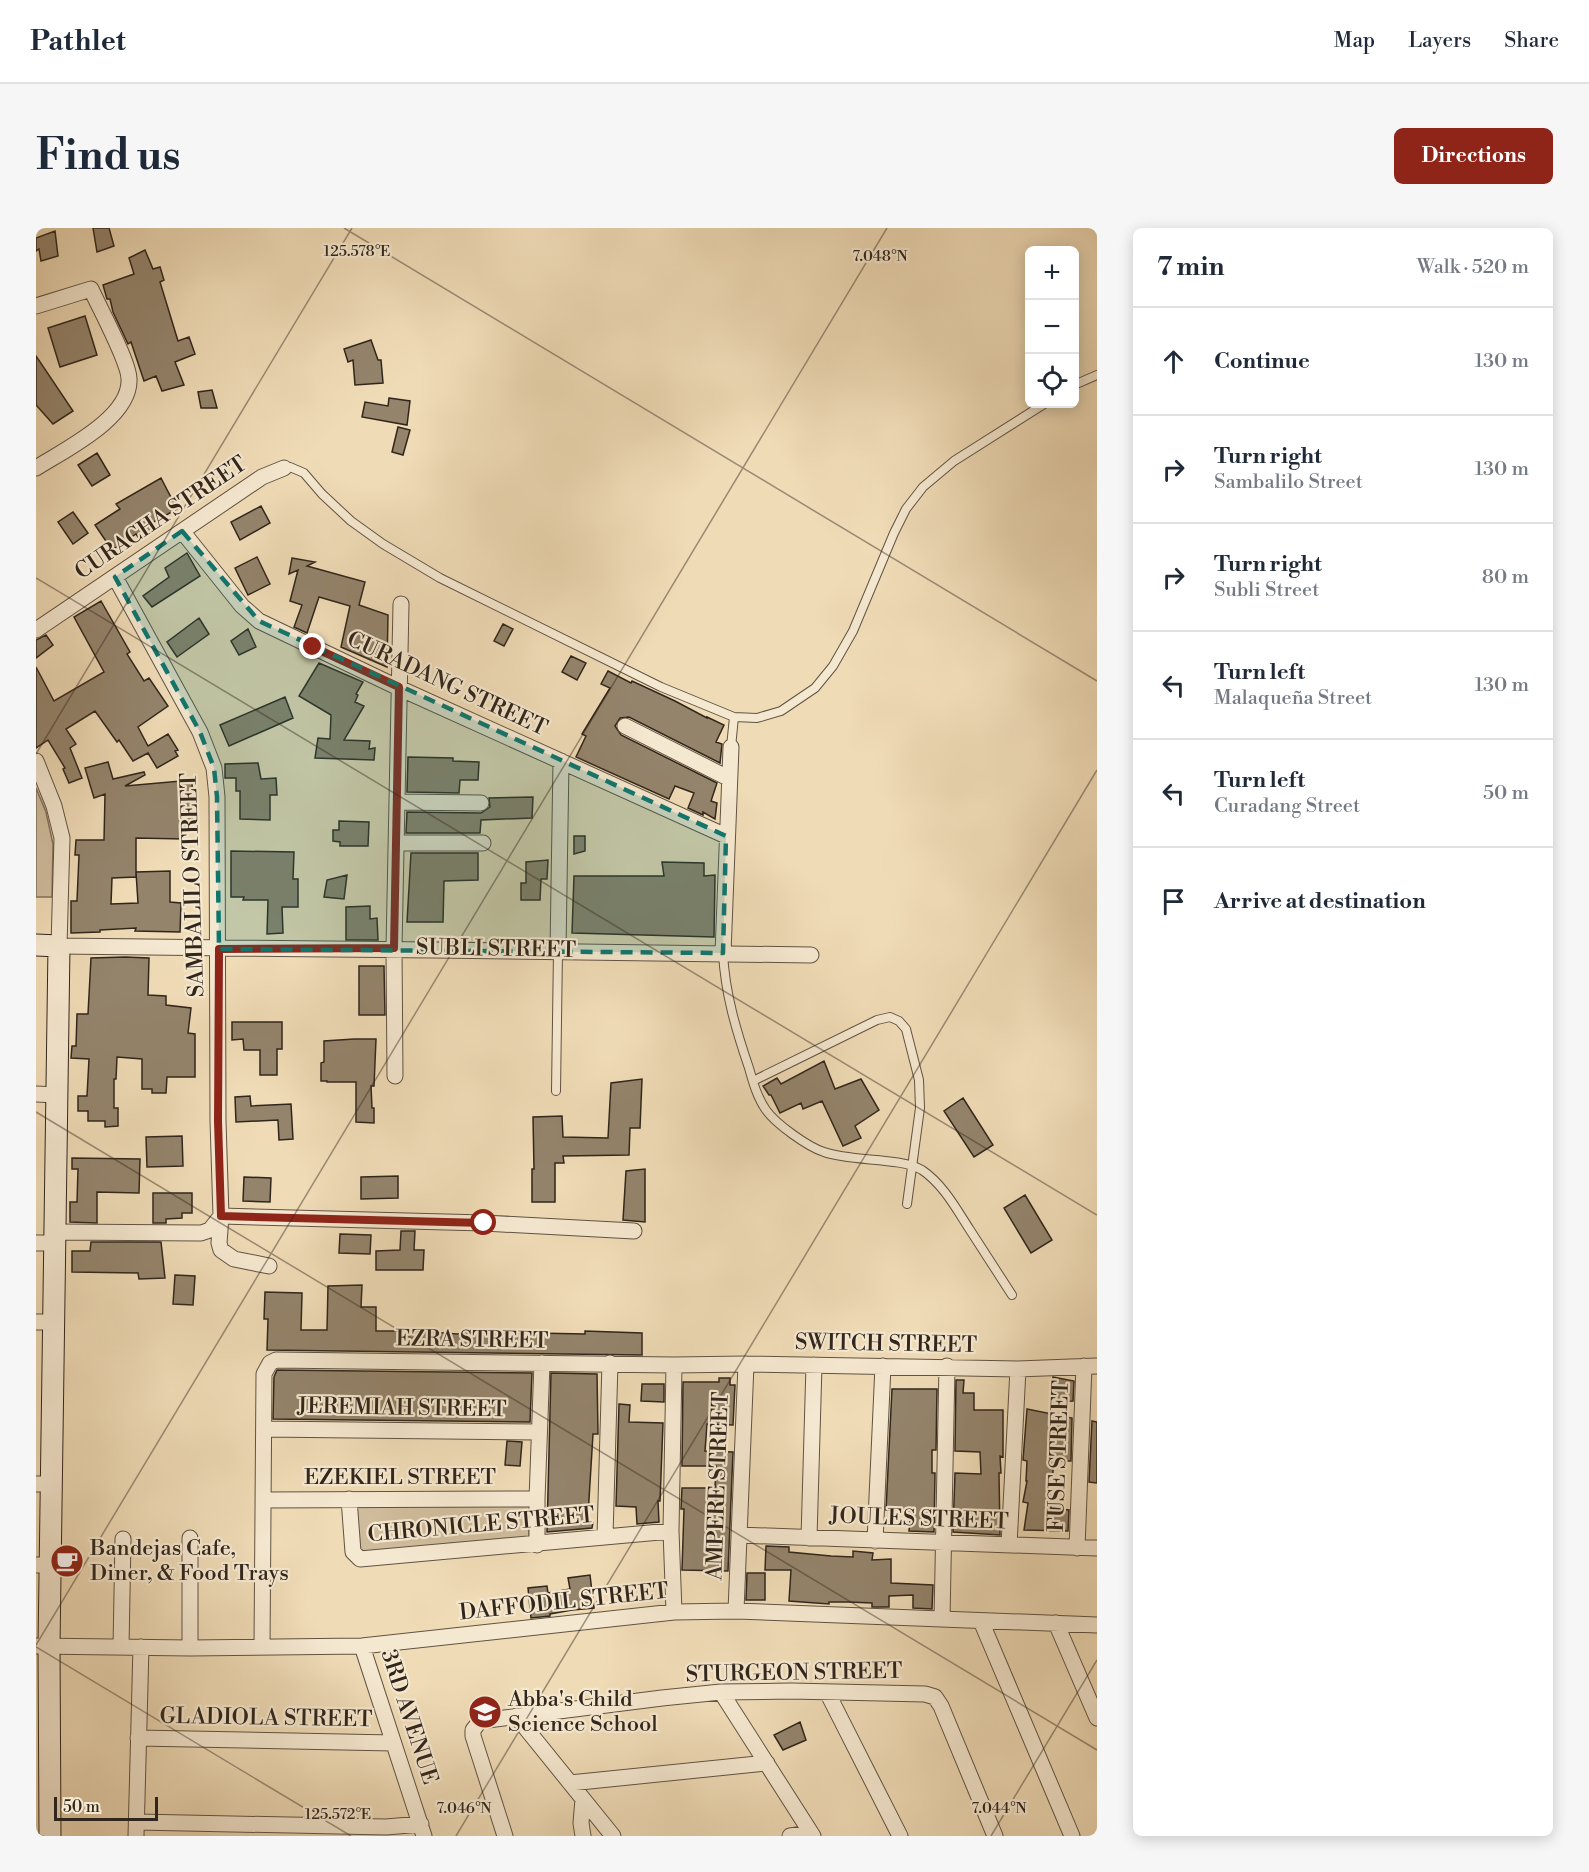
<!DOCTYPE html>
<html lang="en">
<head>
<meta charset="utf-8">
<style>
	:root { --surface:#fff; --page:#f6f6f7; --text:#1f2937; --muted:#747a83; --line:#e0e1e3; --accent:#8f2418 }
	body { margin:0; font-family:"Libre Bodoni",serif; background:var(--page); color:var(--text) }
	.controls { position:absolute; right:18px; top:18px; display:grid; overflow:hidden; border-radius:9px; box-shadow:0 3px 15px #0003 }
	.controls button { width:54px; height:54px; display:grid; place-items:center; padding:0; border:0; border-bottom:2px solid var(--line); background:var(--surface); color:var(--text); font:30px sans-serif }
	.scale { position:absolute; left:18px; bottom:15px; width:104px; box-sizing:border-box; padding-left:6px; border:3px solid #31261c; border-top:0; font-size:16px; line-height:21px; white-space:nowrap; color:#31261c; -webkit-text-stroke:4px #f5e8d0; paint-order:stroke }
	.stop { position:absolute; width:18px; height:18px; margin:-14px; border:4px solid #8f2418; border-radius:50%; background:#fff }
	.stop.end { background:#8f2418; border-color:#fff; box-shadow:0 2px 6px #0008 }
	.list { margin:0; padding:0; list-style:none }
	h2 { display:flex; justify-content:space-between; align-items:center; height:78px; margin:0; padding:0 24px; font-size:26px }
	h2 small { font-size:20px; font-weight:400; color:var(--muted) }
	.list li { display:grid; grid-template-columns:39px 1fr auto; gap:18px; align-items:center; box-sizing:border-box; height:108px; padding:0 24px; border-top:2px solid var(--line) }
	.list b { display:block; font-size:22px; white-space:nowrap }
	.list p { margin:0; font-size:20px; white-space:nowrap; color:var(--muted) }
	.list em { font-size:20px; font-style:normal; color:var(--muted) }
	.icon { flex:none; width:33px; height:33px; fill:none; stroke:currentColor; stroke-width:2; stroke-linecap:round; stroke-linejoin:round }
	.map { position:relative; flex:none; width:1061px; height:1608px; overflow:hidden; border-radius:9px }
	header { display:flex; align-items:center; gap:36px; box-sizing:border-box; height:84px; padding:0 30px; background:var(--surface); border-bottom:2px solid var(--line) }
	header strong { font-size:28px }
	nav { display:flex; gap:33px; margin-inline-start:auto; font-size:21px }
	.intro { display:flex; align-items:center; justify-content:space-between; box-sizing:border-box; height:144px; padding:0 36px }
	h1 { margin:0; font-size:42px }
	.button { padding:15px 27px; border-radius:9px; background:var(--accent); color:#fff; font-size:21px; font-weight:700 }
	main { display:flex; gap:36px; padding:0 36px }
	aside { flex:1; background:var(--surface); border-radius:9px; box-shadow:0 3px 15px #0003 }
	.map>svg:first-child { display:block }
</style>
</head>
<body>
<header>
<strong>Pathlet</strong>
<nav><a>Map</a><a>Layers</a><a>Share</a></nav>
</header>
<div class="intro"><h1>Find us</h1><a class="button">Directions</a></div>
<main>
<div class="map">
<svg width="1061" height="1608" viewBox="0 0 1061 1608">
	<rect width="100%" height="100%" fill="#efdbb6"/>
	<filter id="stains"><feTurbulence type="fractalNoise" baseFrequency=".00333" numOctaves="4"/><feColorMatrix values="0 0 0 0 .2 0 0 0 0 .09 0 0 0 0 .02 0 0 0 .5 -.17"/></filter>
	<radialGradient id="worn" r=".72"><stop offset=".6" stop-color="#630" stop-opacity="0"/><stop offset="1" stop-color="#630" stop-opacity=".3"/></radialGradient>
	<!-- green -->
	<path fill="#cfbc9c" stroke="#80715c" stroke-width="1.5" d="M 0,560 L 10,584 L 17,616 L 16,669 L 0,669 Z
		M 493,1275 L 493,1313 L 322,1327 L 319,1278 Z"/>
	<!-- building -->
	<path fill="#94846c" stroke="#31261c" stroke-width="1.5" d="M 57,0 L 73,0 L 78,18 L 61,24 Z
		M 19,3 L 22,28 L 5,33 L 3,21 L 0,23 L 0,10 Z
		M 109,22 L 117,41 L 124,39 L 128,52 L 124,54 L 142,113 L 153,109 L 159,126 L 139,134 L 148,157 L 126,163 L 120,148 L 108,153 L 95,114 L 92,116 L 77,84 L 74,71 L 71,71 L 67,57 L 98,46 L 93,30 Z
		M 49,88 L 61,127 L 24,139 L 12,100 Z
		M 335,112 L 342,132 L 345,132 L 347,155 L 319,157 L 317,132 L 312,134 L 308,121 Z
		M 0,128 L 37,183 L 17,196 L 0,177 Z
		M 176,162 L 181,180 L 165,180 L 162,164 Z
		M 353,170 L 374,173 L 371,197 L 326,189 L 329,174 L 352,178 Z
		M 362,199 L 374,202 L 367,227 L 356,224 Z
		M 61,225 L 74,247 L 56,258 L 42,237 Z
		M 125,250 L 141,281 L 114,296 L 119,303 L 104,312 L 100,306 L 76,322 L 59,297 L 84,281 L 80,276 Z
		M 225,278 L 234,295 L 204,312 L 195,294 Z
		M 37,284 L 52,305 L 37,316 L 22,294 Z
		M 151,325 L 164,348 L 116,379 L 107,368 L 133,349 L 129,340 Z
		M 221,329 L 234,356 L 212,367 L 199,340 Z
		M 256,330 L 279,334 L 271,338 L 329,354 L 323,377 L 352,387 L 351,439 L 305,419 L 314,378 L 283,369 L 271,405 L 258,399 L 266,377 L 254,373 L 262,342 L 253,346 Z
		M 65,373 L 94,424 L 91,426 L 108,453 L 113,450 L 132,478 L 102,499 L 112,518 L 132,506 L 142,522 L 139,523 L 142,528 L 121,540 L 112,525 L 97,533 L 83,512 L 81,514 L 59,483 L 30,501 L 40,516 L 34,520 L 46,550 L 33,555 L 27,541 L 29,540 L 12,512 L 0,520 L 0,439 L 18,473 L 68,444 L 38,389 Z
		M 163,390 L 173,406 L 141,429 L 131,414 Z
		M 467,396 L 477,401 L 468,418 L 458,413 Z
		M 212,401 L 220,419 L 203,427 L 195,413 Z
		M 10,407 L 17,417 L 0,430 L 0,412 Z
		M 535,428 L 550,435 L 541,452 L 526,444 Z
		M 283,435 L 327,454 L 320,466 L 322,467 L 319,474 L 328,478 L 308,512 L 334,513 L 333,521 L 339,520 L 338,532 L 279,530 L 282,510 L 294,511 L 295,487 L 263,468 Z
		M 572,443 L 595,455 L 596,453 L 639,473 L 671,490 L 671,489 L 688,497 L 680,514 L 686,516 L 684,535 L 593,489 L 584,490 L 579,498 L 585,507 L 681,555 L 675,573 L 681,575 L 679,591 L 667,584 L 667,587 L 652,580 L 658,565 L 639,558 L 633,571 L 540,529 L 550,508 L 546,506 L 574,460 L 565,456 Z
		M 249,469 L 257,490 L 193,518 L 184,497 Z
		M 372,529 L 417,530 L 417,533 L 443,534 L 442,552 L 424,552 L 423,565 L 371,564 Z
		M 72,534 L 77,551 L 108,544 L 109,547 L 89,558 L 156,552 L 157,601 L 149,600 L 148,611 L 100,610 L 100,649 L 76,650 L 75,676 L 102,675 L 100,644 L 134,643 L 134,674 L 145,675 L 144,704 L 99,703 L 100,700 L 64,702 L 64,704 L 35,705 L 35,673 L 41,673 L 43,627 L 39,627 L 40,612 L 68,612 L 69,566 L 58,570 L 49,540 Z
		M 222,535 L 225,551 L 240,550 L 241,567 L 234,567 L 234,592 L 204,591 L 204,563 L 200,563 L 200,550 L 189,550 L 189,536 Z
		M 497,569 L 496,590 L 445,592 L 444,605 L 370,605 L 371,584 L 445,585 L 454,579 L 453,570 Z
		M 303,593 L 333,594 L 332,618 L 304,618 L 304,614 L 297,613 L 297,602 L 303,602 Z
		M 538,608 L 549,608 L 549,623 L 538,626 Z
		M 195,623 L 258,624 L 257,651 L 262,651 L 262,679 L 246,679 L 247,705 L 231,706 L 232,672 L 207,672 L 208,669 L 195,669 Z
		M 375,625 L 442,625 L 442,652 L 408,653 L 407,694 L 371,694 Z
		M 512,632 L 511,651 L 505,651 L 504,672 L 485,672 L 485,655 L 490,655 L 490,634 Z
		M 626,634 L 668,635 L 668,648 L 679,647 L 678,709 L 536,705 L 538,648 L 628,648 Z
		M 311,647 L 308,671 L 288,669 L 291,652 Z
		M 334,678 L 334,691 L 341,690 L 342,712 L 310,712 L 310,679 Z
		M 89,729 L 113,730 L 112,767 L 130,768 L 130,777 L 155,780 L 152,805 L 159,806 L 159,849 L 131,849 L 130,865 L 116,865 L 116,861 L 106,861 L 106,831 L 81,829 L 80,851 L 78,851 L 78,880 L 82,880 L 82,898 L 69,899 L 69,893 L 52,893 L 52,883 L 42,883 L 42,868 L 51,868 L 53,831 L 35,830 L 36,818 L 40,818 L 41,786 L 52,786 L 55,730 Z
		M 323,738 L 348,738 L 349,787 L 323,787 Z
		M 196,794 L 246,794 L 246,821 L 241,821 L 241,847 L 224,847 L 224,822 L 208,822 L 207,811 L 196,812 Z
		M 318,811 L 340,811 L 338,858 L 335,858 L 336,880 L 338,880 L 338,895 L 320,894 L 320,854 L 291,854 L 291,853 L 285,853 L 285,835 L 288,834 L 288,813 Z
		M 788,833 L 799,861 L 825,851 L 843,882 L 819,898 L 825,910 L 807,918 L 786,873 L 767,881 L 765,875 L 744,885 L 735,867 L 733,867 L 727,858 L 741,850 L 745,856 Z
		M 606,851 L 604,900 L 594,900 L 593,927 L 527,928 L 528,935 L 519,935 L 519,974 L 496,974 L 496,941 L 498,941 L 497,889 L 526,888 L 527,909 L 572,910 L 575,855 Z
		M 214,868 L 215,878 L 255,876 L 257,911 L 243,912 L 242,892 L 200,894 L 199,869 Z
		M 927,870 L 957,917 L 938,929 L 908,883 Z
		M 146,908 L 147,938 L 111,939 L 110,909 Z
		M 36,930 L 104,931 L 103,965 L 61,964 L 61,995 L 34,994 L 34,974 L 41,974 L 42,941 L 36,941 Z
		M 609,941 L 609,994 L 587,992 L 590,943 Z
		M 362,948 L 362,970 L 325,971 L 325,949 Z
		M 208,949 L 235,950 L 234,974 L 207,973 Z
		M 117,965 L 156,965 L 156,985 L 146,985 L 146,990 L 130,991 L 130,995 L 117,995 Z
		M 989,967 L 1016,1012 L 995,1025 L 968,980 Z
		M 365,1003 L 379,1003 L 378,1022 L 388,1022 L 387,1042 L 340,1042 L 340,1023 L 364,1022 Z
		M 304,1006 L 335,1007 L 334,1026 L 303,1025 Z
		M 55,1014 L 125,1014 L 129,1050 L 103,1051 L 102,1045 L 36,1044 L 36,1023 L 54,1023 Z
		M 139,1047 L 159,1048 L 157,1077 L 137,1076 Z
		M 326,1057 L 325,1079 L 340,1079 L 340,1103 L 381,1103 L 421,1106 L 442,1104 L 549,1106 L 549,1103 L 606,1105 L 606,1127 L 231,1122 L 232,1091 L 228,1091 L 229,1064 L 266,1065 L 265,1102 L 291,1102 L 292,1058 Z
		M 241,1142 L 496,1145 L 494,1194 L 237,1191 L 238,1149 Z
		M 515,1145 L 561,1146 L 562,1206 L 557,1206 L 553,1271 L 552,1294 L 557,1294 L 556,1300 L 511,1304 Z
		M 1017,1149 L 1038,1153 L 1037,1173 L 1015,1174 Z
		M 683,1150 L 694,1150 L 694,1157 L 699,1157 L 697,1197 L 671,1196 L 669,1223 L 697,1224 L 692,1343 L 646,1342 L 648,1281 L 645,1281 L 646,1260 L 679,1260 L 680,1238 L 646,1238 L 647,1154 L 683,1154 Z
		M 920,1152 L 928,1152 L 927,1165 L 938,1165 L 938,1182 L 967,1182 L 967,1229 L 964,1228 L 965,1245 L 963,1245 L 964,1307 L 917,1304 L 919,1245 L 945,1246 L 944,1224 L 919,1223 Z
		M 606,1156 L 628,1156 L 628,1174 L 605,1173 Z
		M 856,1161 L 901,1161 L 900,1222 L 896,1222 L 896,1245 L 899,1245 L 898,1304 L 873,1303 L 875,1283 L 850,1282 Z
		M 583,1176 L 594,1177 L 593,1194 L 627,1195 L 624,1273 L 622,1273 L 623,1294 L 601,1296 L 600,1279 L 580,1278 Z
		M 991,1181 L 1036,1190 L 1035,1233 L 1018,1233 L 1016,1254 L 1014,1254 L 1013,1277 L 1015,1277 L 1015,1280 L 1033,1282 L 1032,1303 L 988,1302 L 992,1275 L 987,1274 L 991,1253 L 990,1253 L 991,1233 L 987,1232 Z
		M 1056,1193 L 1061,1194 L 1061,1255 L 1053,1254 Z
		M 471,1213 L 486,1214 L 484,1238 L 469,1237 Z
		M 730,1318 L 753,1319 L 753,1324 L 795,1328 L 817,1329 L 817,1323 L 837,1325 L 836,1332 L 855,1331 L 855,1355 L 897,1357 L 896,1381 L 877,1380 L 877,1367 L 853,1368 L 853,1379 L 836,1379 L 836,1375 L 812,1374 L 793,1374 L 793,1376 L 753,1373 L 755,1342 L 729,1342 Z
		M 711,1345 L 729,1345 L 729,1372 L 710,1372 Z
		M 554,1347 L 558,1380 L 536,1382 L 514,1386 L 514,1388 L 495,1390 L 492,1360 L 511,1358 L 512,1365 L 534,1361 L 532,1350 Z
		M 764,1494 L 770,1512 L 747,1522 L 738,1507 Z"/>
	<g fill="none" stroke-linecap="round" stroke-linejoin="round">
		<defs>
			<path id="lane" d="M 1038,157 L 1061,147
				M 248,240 L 254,239 L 268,245 L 286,266 L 315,293 L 347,316 L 404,350 L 625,459 L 698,489 L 721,490 L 745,483 L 779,460 L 797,438 L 817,403 L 858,305 L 870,281 L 887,259 L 918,233 L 1008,176
				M 695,519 L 698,489
				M 687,725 C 689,765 700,802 713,840 C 717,854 721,869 730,882 C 740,896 772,919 788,924 C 816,934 864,929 886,942 C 907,956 921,982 934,1002 C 948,1024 962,1045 976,1067
				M 717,853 L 841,792 L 854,789 L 863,793 L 870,801 L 883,852 L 884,880 L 871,976
				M 520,863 L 522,723"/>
			<path id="street" d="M 0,78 L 55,61 C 63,79 93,134 93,151 C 95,190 28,222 0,240
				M 146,303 L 206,378 L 223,393 L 363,460 L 690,608
				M 79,349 L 164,504 L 178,540 L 181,569 L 182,893 L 185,988 L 183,1015 L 185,1022 L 198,1031 L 233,1038
				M 0,402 L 226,249 L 248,240
				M 589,498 L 692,550
				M 0,533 L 18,578 L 26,610 L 23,718 C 274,722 524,722 775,727
				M 361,574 L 445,575
				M 360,615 L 447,615
				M 522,722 L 525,533
				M 687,725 L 695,519
				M 359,848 L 358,720 L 365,376
				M 0,866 L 22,867
				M 185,988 L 448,995 L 598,1003
				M 20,1004 L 165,1005 L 174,1002 L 185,988
				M 0,1015 L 20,1015
				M 0,1094 L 19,1094
				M 228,1201 L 503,1204
				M 0,1256 L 17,1256
				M 313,1271 L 317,1324 L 324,1331 L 635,1303
				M 227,1272 L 501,1271
				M 703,1307 L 1061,1320
				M 569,1308 L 574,1135
				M 773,1310 L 778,1137
				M 839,1313 L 847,1138
				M 501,1317 L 501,1271 L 506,1135
				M 973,1317 L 982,1141
				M 1041,1320 L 1048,1138
				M 0,1337 L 15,1337
				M 700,1383 L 710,1136
				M 638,1384 L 635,1303 L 638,1137
				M 906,1391 L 911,1138
				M 945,1393 L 1036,1608
				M 1020,1395 L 1061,1490
				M 0,1418 L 154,1420 L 326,1418 L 638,1384 L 700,1383 L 1061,1397
				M 326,1418 L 388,1608
				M 85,1419 L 87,1311
				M 226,1419 L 228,1146 L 234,1135 L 240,1132 L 638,1137 L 710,1136 L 982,1141 L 1061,1138
				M 154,1420 L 154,1310
				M 685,1464 L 777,1608
				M 791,1464 L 864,1608
				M 480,1488 L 577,1608
				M 102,1510 L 357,1515
				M 534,1555 L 731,1535
				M 547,1571 L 545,1595 L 547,1608
				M 101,1594 L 350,1599 L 385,1596
				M 100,1608 L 105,1419
				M 469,1608 L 437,1508 L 437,1502 L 444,1493 L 626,1470 L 685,1464 L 755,1463 L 889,1466 L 899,1469 L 905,1478 L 959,1608
				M 754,1608 L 775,1605"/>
			<path id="secondary" d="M 0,717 L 23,718 L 13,1418 L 14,1608"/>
		</defs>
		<!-- lane casing -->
		<use href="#lane" stroke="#605342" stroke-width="10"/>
		<!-- street casing -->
		<use href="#street" stroke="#605342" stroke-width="17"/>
		<!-- secondary casing -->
		<use href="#secondary" stroke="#31261c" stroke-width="23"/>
		<!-- lane -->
		<use href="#lane" stroke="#f5e8d0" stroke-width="8"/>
		<!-- street -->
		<use href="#street" stroke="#f5e8d0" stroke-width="15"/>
		<!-- secondary -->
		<use href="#secondary" stroke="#f5e8d0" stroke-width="21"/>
	</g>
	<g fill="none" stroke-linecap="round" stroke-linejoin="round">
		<!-- route -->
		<path stroke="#8f2418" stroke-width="8" d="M 277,419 L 363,459 L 358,720 L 183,721 L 182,893 L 185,988 L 448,995"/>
	</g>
	<!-- marked area -->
	<path fill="#0f766e" fill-opacity="0.2" stroke="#0f766e" stroke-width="4.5" stroke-dasharray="12 8" stroke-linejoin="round" d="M 146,303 L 223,393 L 690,608 L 687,725 L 183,721 L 181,569 L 178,540 L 164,504 L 79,349 Z"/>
	<!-- ticks -->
	<path fill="none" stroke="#31261c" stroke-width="1.5" stroke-opacity="0.45" d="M 308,0 L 1061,453M 0,350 L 1061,987M 0,526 L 316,0M 0,884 L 1061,1522M 0,1417 L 851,0M 0,1419 L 315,1608M 420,1608 L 1061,542M 955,1608 L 1061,1432"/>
	<!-- icons -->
	<defs>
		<symbol id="cafe-disc" viewBox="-11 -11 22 22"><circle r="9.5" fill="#8f2418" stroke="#f5e8d0"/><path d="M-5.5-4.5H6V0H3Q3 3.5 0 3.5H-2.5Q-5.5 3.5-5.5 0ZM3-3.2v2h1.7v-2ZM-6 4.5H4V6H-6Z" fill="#fff"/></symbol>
		<symbol id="school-disc" viewBox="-11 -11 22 22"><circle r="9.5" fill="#8f2418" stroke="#f5e8d0"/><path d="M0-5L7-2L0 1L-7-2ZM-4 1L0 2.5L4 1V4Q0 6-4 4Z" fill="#fff"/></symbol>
	</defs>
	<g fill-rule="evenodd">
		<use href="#cafe-disc" x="12" y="1314" width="38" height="38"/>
		<use href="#school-disc" x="430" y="1465" width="38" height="38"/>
	</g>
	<g text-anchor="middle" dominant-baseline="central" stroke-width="4.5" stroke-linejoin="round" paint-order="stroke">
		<!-- street labels -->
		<g font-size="22" fill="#31261c" stroke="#f5e8d0">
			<text transform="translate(125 290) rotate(-34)">CURACHA STREET</text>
			<text transform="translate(411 456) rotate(25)">CURADANG STREET</text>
			<text transform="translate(157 657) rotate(-92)">SAMBALILO STREET</text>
			<text transform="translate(460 721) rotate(1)">SUBLI STREET</text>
			<text transform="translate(436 1112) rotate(1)">EZRA STREET</text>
			<text transform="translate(850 1116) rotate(1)">SWITCH STREET</text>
			<text transform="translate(366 1180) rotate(1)">JEREMIAH STREET</text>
			<text transform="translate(1023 1228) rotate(-88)">FUSE STREET</text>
			<text x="364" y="1249">EZEKIEL STREET</text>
			<text transform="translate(682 1258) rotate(-88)">AMPERE STREET</text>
			<text transform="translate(883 1291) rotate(2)">JOULES STREET</text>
			<text transform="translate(445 1297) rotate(-5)">CHRONICLE STREET</text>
			<text transform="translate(528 1374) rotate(-6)">DAFFODIL STREET</text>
			<text transform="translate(758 1445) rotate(-1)">STURGEON STREET</text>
			<text transform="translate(373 1489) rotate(72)">3RD AVENUE</text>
			<text transform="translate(230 1490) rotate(1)">GLADIOLA STREET</text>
		</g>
		<!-- poi labels -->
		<g font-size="22" fill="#31261c" stroke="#f5e8d0" text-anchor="start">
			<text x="54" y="1320">Bandejas Cafe,<tspan x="54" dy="25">Diner, &amp; Food Trays</tspan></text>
			<text x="472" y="1471">Abba's Child<tspan x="472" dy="25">Science School</tspan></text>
		</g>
	</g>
	<g font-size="15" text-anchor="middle" fill="#31261c" stroke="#f5e8d0" stroke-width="4.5" stroke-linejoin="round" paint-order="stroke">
		<text x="321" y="28">125.578°E</text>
		<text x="844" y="33">7.048°N</text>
		<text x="428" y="1585">7.046°N</text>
		<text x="963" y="1585">7.044°N</text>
		<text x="302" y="1591">125.572°E</text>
	</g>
	<rect width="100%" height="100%" filter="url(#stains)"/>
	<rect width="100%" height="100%" fill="url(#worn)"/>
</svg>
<div class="controls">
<button>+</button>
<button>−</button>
<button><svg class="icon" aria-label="locate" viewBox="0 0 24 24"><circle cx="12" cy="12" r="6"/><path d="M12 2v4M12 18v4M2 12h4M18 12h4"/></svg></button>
</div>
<div class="scale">50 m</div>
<div class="stop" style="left:448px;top:995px"></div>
<div class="stop end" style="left:277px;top:419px"></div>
</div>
<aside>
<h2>7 min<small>Walk · 520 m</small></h2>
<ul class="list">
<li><svg class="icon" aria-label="ahead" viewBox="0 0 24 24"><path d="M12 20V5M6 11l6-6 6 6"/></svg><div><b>Continue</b></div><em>130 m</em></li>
<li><svg class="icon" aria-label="right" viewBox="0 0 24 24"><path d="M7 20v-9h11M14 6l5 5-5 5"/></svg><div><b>Turn right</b><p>Sambalilo Street</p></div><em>130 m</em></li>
<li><svg class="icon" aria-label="right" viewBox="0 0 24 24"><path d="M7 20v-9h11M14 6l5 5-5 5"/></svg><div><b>Turn right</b><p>Subli Street</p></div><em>80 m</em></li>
<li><svg class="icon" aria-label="left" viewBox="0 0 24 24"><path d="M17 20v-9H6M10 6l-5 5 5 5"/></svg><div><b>Turn left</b><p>Malaqueña Street</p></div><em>130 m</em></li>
<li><svg class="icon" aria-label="left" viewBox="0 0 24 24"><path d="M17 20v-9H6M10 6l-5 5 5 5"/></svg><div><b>Turn left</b><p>Curadang Street</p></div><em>50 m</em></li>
<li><svg class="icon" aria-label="arrive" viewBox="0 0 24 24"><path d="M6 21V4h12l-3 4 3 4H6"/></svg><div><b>Arrive at destination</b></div></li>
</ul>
</aside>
</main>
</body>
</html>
